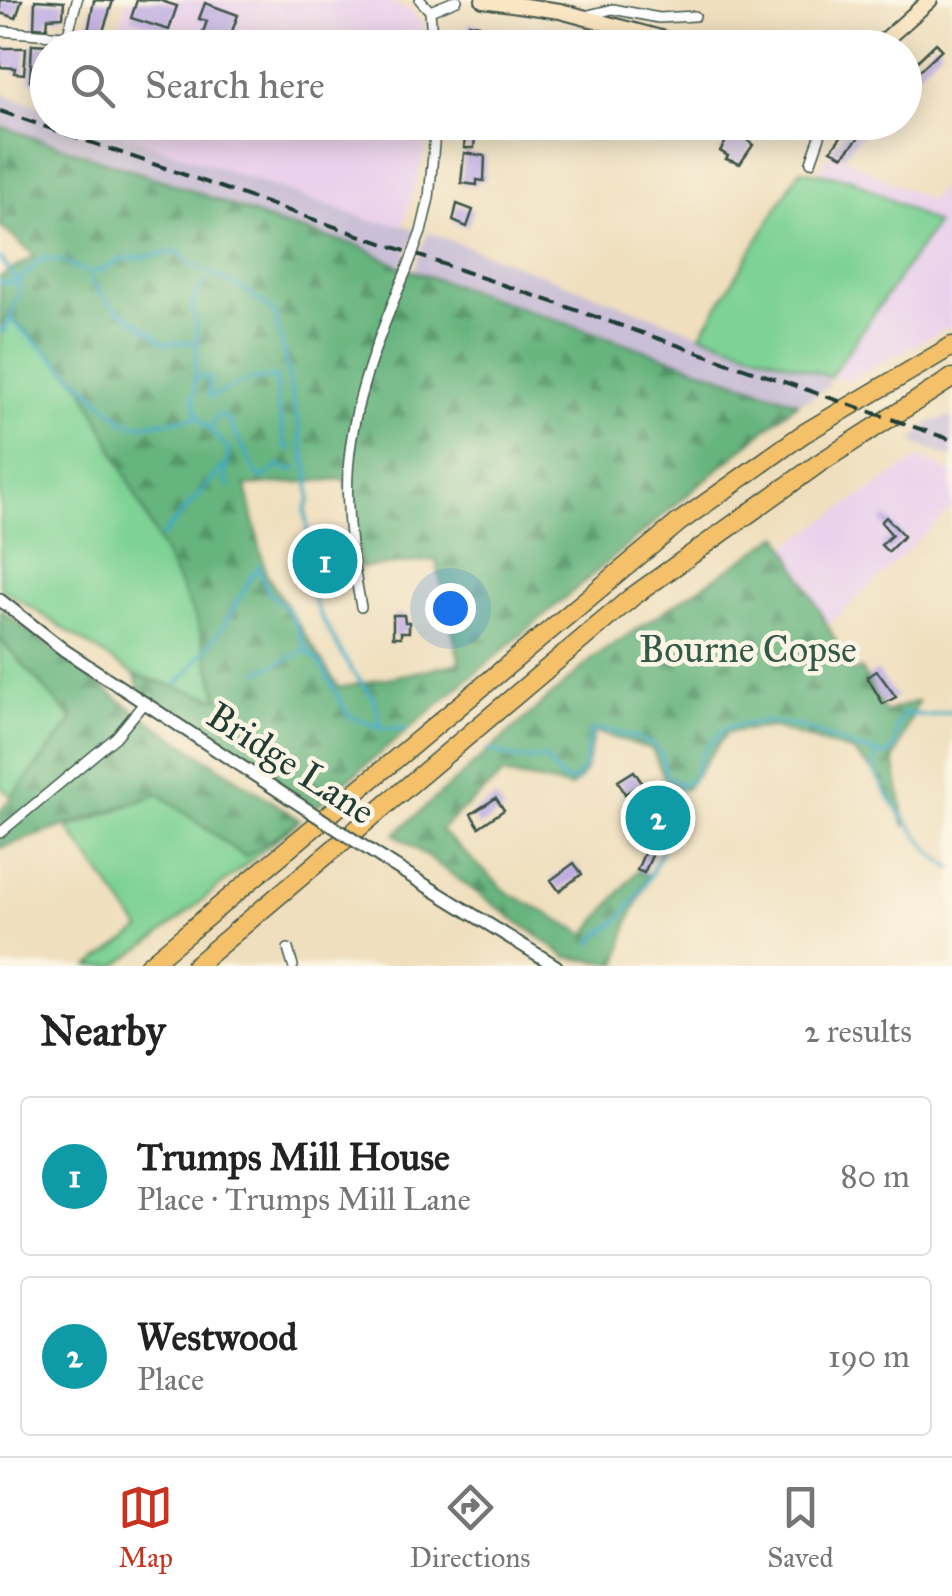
<!DOCTYPE html>
<html lang="en">
<head>
<meta charset="utf-8">
<style>
	:root { --surface:#fff; --page:#f6f6f6; --text:#222; --muted:#767676; --line:#e0e0e0; --accent:#c8321e }
	body { margin:0; font-family:"IM FELL Great Primer",serif; background:var(--page); color:var(--text) }
	.you { position:absolute; left:450px; top:608px; width:35px; height:35px; margin:-25px; border:8px solid #fff; border-radius:50%; background:#1a73e8; box-shadow:0 0 0 15px #1a73e833 }
	.badge { display:grid; place-items:center; width:65px; height:65px; border-radius:50%; background:var(--accent); color:#fff; font-size:32px; font-weight:700 }
	.pin { position:absolute; translate:-50% -50%; border:5px solid #fff; box-shadow:0 2px 10px #0006 }
	.list { margin:0; padding:0; list-style:none }
	h2 { display:flex; justify-content:space-between; align-items:center; height:130px; margin:0; padding:0 40px; font-size:42px }
	h2 small { font-size:32px; font-weight:400; color:var(--muted) }
	.list li { display:grid; grid-template-columns:65px 1fr auto; gap:30px; align-items:center; box-sizing:border-box; height:160px; margin:0 20px 20px; padding:0 20px; border:2px solid var(--line); border-radius:10px }
	.list b { display:block; font-size:38px; white-space:nowrap }
	.list p { margin:0; font-size:32px; white-space:nowrap; color:var(--muted) }
	.list em { font-size:32px; font-style:normal; color:var(--muted) }
	.icon { flex:none; width:55px; height:55px; fill:none; stroke:currentColor; stroke-width:2; stroke-linecap:round; stroke-linejoin:round }
	.map { position:relative; flex:none; width:952px; height:966px; overflow:hidden }
	.search { position:absolute; background:var(--surface); box-shadow:0 5px 25px #0003; left:30px; right:30px; top:30px; height:110px; display:flex; align-items:center; gap:25px; box-sizing:border-box; padding:0 35px; border-radius:55px; color:var(--muted); font-size:38px }
	.sheet { height:490px; background:var(--surface) }
	nav { display:flex; justify-content:space-around; align-items:center; box-sizing:border-box; height:140px; border-top:2px solid var(--line); background:var(--surface); font-size:28px; color:var(--muted) }
	nav a { display:grid; justify-items:center; gap:5px }
	nav .on { color:var(--accent) }
	.map>svg:first-child { display:block }
</style>
</head>
<body>
<div class="map">
<svg width="952" height="966" viewBox="0 0 952 966">
	<defs>
		<pattern id="forest-firs" width="22" height="20" patternUnits="userSpaceOnUse" patternTransform="scale(2.5)"><rect width="22" height="20" fill="#66b47e"/><path d="M5 1l3.5 6h-7zM16 11l3.5 6h-7z" fill="#539468"/></pattern>
	</defs>
	<rect width="100%" height="100%" fill="#fcf5e5"/>
	<filter id="ink" filterUnits="userSpaceOnUse"><feTurbulence type="fractalNoise" baseFrequency=".01" numOctaves="2"/><feDisplacementMap in="SourceGraphic" scale="20" xChannelSelector="R" yChannelSelector="G"/><feConvolveMatrix kernelMatrix="1 2 1 2 8 2 1 2 1" color-interpolation-filters="sRGB"/></filter>
	<filter id="wash" filterUnits="userSpaceOnUse"><feTurbulence type="fractalNoise" baseFrequency=".0048" numOctaves="4" result="noise"/><feDisplacementMap in="SourceGraphic" scale="40" xChannelSelector="R" yChannelSelector="G"/><feGaussianBlur stdDeviation="2.25" result="paint"/><feColorMatrix in="noise" values="0 0 0 0 0 0 0 0 0 0 0 0 0 0 0 0 0 1.4 0 .05"/><feComposite in="paint" operator="in"/></filter>
	<g filter="url(#wash)">
		<rect width="100%" height="100%" fill="#efdfbe"/>
		<!-- built -->
		<path fill="#ead1ec" d="M 127,0 L 385,0 L 410,10 L 424,24 L 425,47 L 112,48 Z
			M 89,123 L 427,123 L 426,149 L 403,225 L 372,221 Z
			M 831,151 L 929,201 L 952,176 L 952,325 L 848,381 L 830,377 L 936,224 L 819,174 Z
			M 921,457 L 952,473 L 952,508 L 828,626 L 786,546 Z"/>
		<!-- railway -->
		<path fill="#cabfd6" d="M 0,93 L 47,109 L 48,122 L 89,123 L 372,221 L 403,225 L 416,230 L 401,267 L 360,246 L 282,225 L 0,126 Z
			M 428,232 L 701,334 L 830,377 L 828,386 L 812,398 L 798,402 L 414,271 Z
			M 952,417 L 952,458 L 912,442 L 931,421 Z"/>
		<!-- green -->
		<path fill="#7ed295" stroke="#4e8864" stroke-width="2.5" d="M 800,170 L 852,179 L 936,224 L 830,377 L 701,334 Z
			M 9,314 L 83,387 L 197,621 L 219,700 L 135,675 L 0,587 L 0,327 Z
			M 0,639 L 73,720 L 13,797 L 0,787 Z
			M 159,794 L 245,857 L 300,820 L 156,938 L 115,966 L 89,966 L 141,930 L 68,828 Z"/>
		<!-- forest -->
		<path fill="url(#forest-firs)" stroke="#427859" stroke-width="2.5" fill-rule="evenodd" d="M 0,126 L 185,188 L 282,225 L 360,246 L 401,267 L 798,402 L 316,807 L 140,693 L 135,675 L 219,699 L 197,621 L 83,387 L 9,314 L 0,327 L 0,277 L 35,256 L 0,226 ZM 346,479 L 360,568 L 436,560 L 460,663 L 339,688 L 266,574 L 246,486 Z
			M 780,535 L 852,672 L 861,669 L 885,712 L 918,701 L 894,760 L 906,828 L 885,782 L 853,752 L 773,727 L 727,732 L 685,790 L 666,782 L 652,749 L 595,732 C 587,751 591,776 570,787 L 503,774 L 440,830 L 507,892 L 586,934 L 637,871 L 650,876 L 629,920 L 618,964 L 567,957 L 395,834 L 596,656 Z
			M 0,609 L 137,713 L 300,820 L 245,857 L 159,794 L 0,848 L 0,812 L 73,720 L 0,639 Z"/>
		<g fill="none" stroke-linecap="round" stroke-linejoin="round">
			<!-- stream -->
			<path stroke="#43aac2" stroke-width="4" d="M 0,258 L 18,282 L 42,258 L 64,262 L 89,273 L 102,270 L 120,260 L 178,252 L 195,266 L 244,289 L 275,313 L 309,477 L 310,499 L 305,510 L 310,550
				M 90,278 C 107,311 139,318 164,343 L 197,342 L 194,400 L 198,417
				M 0,283 L 18,282 L 20,288 L 10,319 L 125,422 L 141,425 L 198,417 L 229,450 L 225,481 L 230,486
				M 0,329 L 4,332 L 10,319
				M 197,341 C 200,311 181,310 206,282
				M 196,378 L 207,377 L 210,380 L 208,394 L 211,397 L 248,380 L 276,377 L 278,408 L 286,447 L 290,448
				M 211,430 L 215,417 L 221,415 L 228,419 L 258,476 L 265,477 L 268,473
				M 273,471 L 280,465 L 290,471 L 297,468
				M 161,537 L 224,466
				M 258,565 L 269,593 L 288,609 L 307,650 L 321,664 L 348,715 L 382,728 L 408,729
				M 312,574 L 314,601 L 320,615 L 352,671 L 373,696 L 382,728
				M 259,672 L 307,650
				M 179,683 L 222,629 L 254,572 L 260,571
				M 488,750 L 517,759 L 545,759 L 564,781 L 575,781 L 585,766 L 591,731 C 602,727 645,739 654,746 C 663,753 664,766 666,776 L 679,784
				M 876,754 L 873,769 L 890,799 L 932,853 L 952,868
				M 679,784 L 692,780 L 703,752 L 724,729 L 732,726 L 767,722 L 802,727 L 852,747 L 886,755 L 894,750 L 898,723 L 905,713 L 928,716 L 952,711
				M 592,943 C 598,932 607,931 615,923 C 652,888 671,833 679,784"/>
		</g>
		<g id="blocks">
			<!-- building -->
			<path fill="#bcaae3" d="M 0,0 L 22,0 L 16,18 L 0,13 Z
				M 35,0 L 64,2 L 63,17 L 48,18 L 47,28 L 34,27 Z
				M 94,0 L 113,1 L 103,31 L 102,48 L 85,48 Z
				M 137,0 L 158,0 L 177,6 L 169,30 L 131,18 Z
				M 205,3 L 238,15 L 226,48 L 181,48 L 185,36 L 200,41 L 207,21 L 199,19 Z
				M 469,23 L 480,25 L 477,48 L 445,48 L 446,33 L 467,35 Z
				M 509,36 L 519,40 L 518,48 L 483,48 L 484,38 L 509,38 Z
				M 936,43 L 942,49 L 914,76 L 908,70 Z
				M 32,44 L 48,45 L 46,83 L 30,81 Z
				M 0,48 L 26,48 L 24,74 L 14,73 L 15,68 L 0,67 Z
				M 466,122 L 476,122 L 474,148 L 464,148 Z
				M 852,122 L 860,122 L 867,128 L 843,156 L 831,150 Z
				M 731,133 L 740,134 L 753,145 L 740,164 L 726,159 L 728,156 L 720,151 Z
				M 464,153 L 485,156 L 484,181 L 477,180 L 477,185 L 461,183 Z
				M 457,204 L 473,210 L 467,227 L 453,221 Z
				M 886,517 L 904,536 L 888,552 L 881,545 L 892,535 L 881,522 Z
				M 348,556 L 348,565 L 334,565 L 334,569 L 303,569 L 303,557 Z
				M 393,615 L 404,615 L 405,622 L 409,622 L 409,632 L 401,632 L 401,637 L 393,637 Z
				M 877,671 L 896,697 L 883,704 L 867,677 Z
				M 634,771 L 642,783 L 625,794 L 618,781 Z
				M 496,798 L 504,810 L 479,827 L 471,814 Z
				M 631,836 L 656,847 L 644,873 L 637,870 L 645,851 L 628,843 Z
				M 574,863 L 582,874 L 559,891 L 551,880 Z"/>
		</g>
	</g>
	<g filter="url(#ink)">
		<use href="#blocks" fill-opacity="0" stroke="#3e5549" stroke-width="2.5"/>
		<g fill="none" stroke-linecap="round" stroke-linejoin="round">
			<defs>
				<path id="minor" d="M 420,0 L 430,11 L 457,0
					M 430,11 L 433,48
					M 584,16 L 613,9 L 659,18 L 695,16
					M 0,31 L 65,36
					M 64,48 L 77,0
					M 811,162 L 825,122
					M 421,232 L 429,198 L 436,122
					M 361,607 C 355,574 349,541 348,507 C 343,424 375,344 407,269
					M 0,833 L 116,737 L 144,703
					M 288,949 L 293,966"/>
				<path id="tertiary" d="M 0,600 L 64,650 L 288,797
					M 383,859 L 556,966"/>
				<path id="secondary" d="M 483,0 L 560,11 L 698,48
					M 876,48 L 930,0"/>
				<path id="motorway" d="M 148,966 L 678,523 L 803,434 L 952,346
					M 195,966 L 632,597 L 818,464 L 952,378"/>
			</defs>
			<!-- minor casing -->
			<use href="#minor" stroke="#3e5549" stroke-width="12"/>
			<!-- tertiary casing -->
			<use href="#tertiary" stroke="#3e5549" stroke-width="15"/>
			<!-- secondary casing -->
			<use href="#secondary" stroke="#3e5549" stroke-width="18"/>
			<!-- motorway casing -->
			<use href="#motorway" stroke="#3e5549" stroke-width="21"/>
			<!-- minor -->
			<use href="#minor" stroke="#fff" stroke-width="9"/>
			<!-- tertiary -->
			<use href="#tertiary" stroke="#fff" stroke-width="11"/>
			<!-- secondary -->
			<use href="#secondary" stroke="#fbe6c3" stroke-width="14"/>
			<!-- motorway -->
			<use href="#motorway" stroke="#f4c16a" stroke-width="18"/>
			<!-- rail -->
			<path stroke="#1f3d34" stroke-width="4" stroke-dasharray="15 8" stroke-linecap="butt" d="M 0,111 L 952,440"/>
			<defs>
				<path id="minor-bridge" d="M 407,269 L 421,232"/>
				<path id="tertiary-bridge" d="M 288,797 L 383,859"/>
			</defs>
			<!-- minor-bridge casing -->
			<use href="#minor-bridge" stroke="#3e5549" stroke-width="12" stroke-linecap="butt"/>
			<!-- tertiary-bridge casing -->
			<use href="#tertiary-bridge" stroke="#3e5549" stroke-width="15" stroke-linecap="butt"/>
			<!-- minor-bridge -->
			<use href="#minor-bridge" stroke="#fff" stroke-width="9"/>
			<!-- tertiary-bridge -->
			<use href="#tertiary-bridge" stroke="#fff" stroke-width="11"/>
		</g>
	</g>
	<g text-anchor="middle" dominant-baseline="central" stroke-width="9" stroke-linejoin="round" paint-order="stroke">
		<!-- park labels -->
		<g font-size="38" fill="#325b47" stroke="#fcf5e5">
			<text x="748" y="649">Bourne Copse</text>
		</g>
		<!-- street labels -->
		<g font-size="38" fill="#1f3d34" stroke="#fcf5e5">
			<text transform="translate(291 763) rotate(33)">Bridge Lane</text>
		</g>
	</g>
</svg>
<div class="you"></div>
<div class="pin badge" style="left:325px;top:561px;background:#0f9aa8">1</div>
<div class="pin badge" style="left:658px;top:818px;background:#0f9aa8">2</div>
<div class="search"><svg class="icon" aria-label="search" viewBox="0 0 24 24"><circle cx="10" cy="10" r="6"/><path d="M15 15l6 6"/></svg>Search here</div>
</div>
<section class="sheet">
<h2>Nearby<small>2 results</small></h2>
<ul class="list">
<li><span class="badge" style="background:#0f9aa8">1</span><div><b>Trumps Mill House</b><p>Place · Trumps Mill Lane</p></div><em>80 m</em></li>
<li><span class="badge" style="background:#0f9aa8">2</span><div><b>Westwood</b><p>Place</p></div><em>190 m</em></li>
</ul>
</section>
<nav>
<a class="on"><svg class="icon" aria-label="map" viewBox="0 0 24 24"><path d="M3 6l6-2 6 2 6-2v14l-6 2-6-2-6 2zM9 4v14M15 6v14"/></svg>Map</a>
<a><svg class="icon" aria-label="directions" viewBox="0 0 24 24"><path d="M12 3l9 9-9 9-9-9zM9 14v-3h6M13 9l2 2-2 2"/></svg>Directions</a>
<a><svg class="icon" aria-label="saved" viewBox="0 0 24 24"><path d="M7 4h10v16l-5-4-5 4z"/></svg>Saved</a>
</nav>
</body>
</html>
